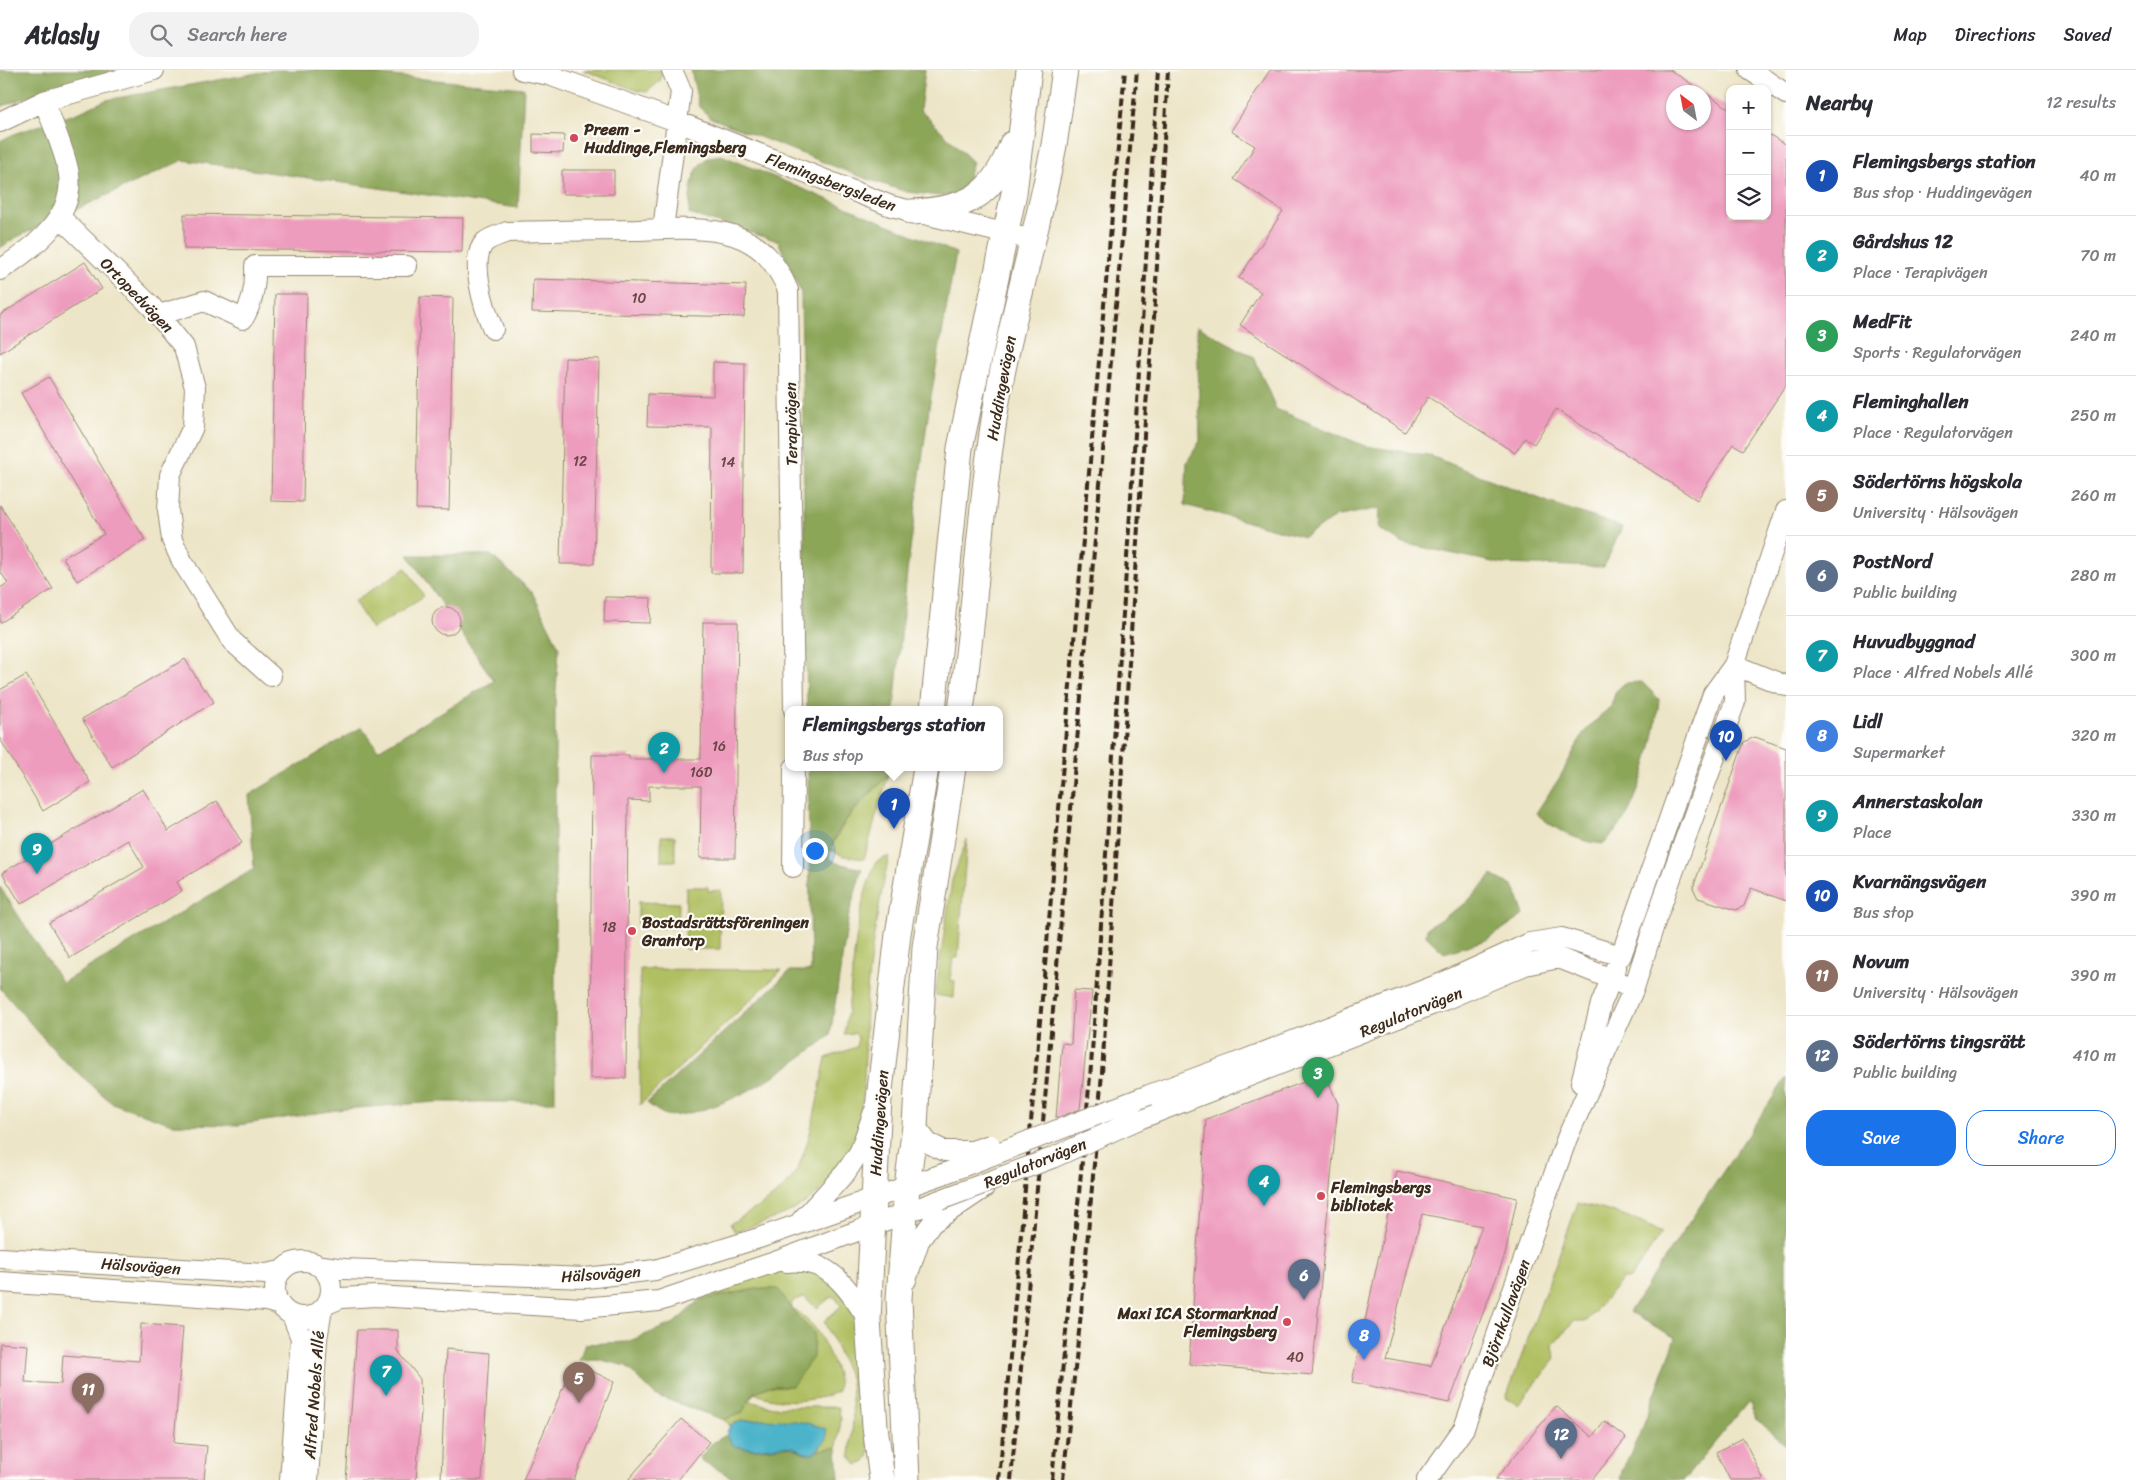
<!DOCTYPE html>
<html lang="en">
<head>
<meta charset="utf-8">
<style>
	:root { --surface:#fff; --page:#f2f2f3; --text:#2b2b33; --muted:#7c7c81; --line:#e1e1e2; --accent:#1a73e8 }
	body { margin:0; font-family:Sriracha,sans-serif; background:var(--page); color:var(--text) }
	.controls { position:absolute; right:15px; top:15px; display:grid; overflow:hidden; border-radius:10px; box-shadow:0 1px 4px #0004 }
	.controls button { width:45px; height:45px; display:grid; place-items:center; padding:0; border:0; border-bottom:1px solid var(--line); background:var(--surface); color:var(--text); font:25px sans-serif }
	.compass { position:absolute; left:1666px; top:15px; width:45px; height:45px; border-radius:50%; background:var(--surface); box-shadow:0 1px 4px #0004; rotate:328deg }
	.you { position:absolute; left:814px; top:780px; width:18px; height:18px; margin:-12px; border:4px solid #fff; border-radius:50%; background:#1a73e8; box-shadow:0 0 0 8px #1a73e833 }
	.badge { display:grid; place-items:center; width:32px; height:32px; border-radius:50%; background:var(--accent); color:#fff; font-size:16px; font-weight:700 }
	.pin { position:absolute; translate:-50% -41px; filter:drop-shadow(0 1px 2px #0008) }
	.pin::after { content:''; position:absolute; top:26px; width:18px; height:15px; background:inherit; clip-path:polygon(0 0,100% 0,50% 100%) }
	.popup { position:absolute; left:785px; top:636px; width:218px; height:65px; box-sizing:border-box; display:grid; place-content:center; border-radius:10px; background:var(--surface); filter:drop-shadow(0 1px 4px #0005); font-size:16px; white-space:nowrap; color:var(--muted) }
	.popup b { font-size:19px; color:var(--text) }
	.popup::after { content:''; position:absolute; left:50%; top:100%; margin-left:-10px; border:10px solid transparent; border-top-color:var(--surface) }
	.list { margin:0; padding:0; list-style:none }
	h2 { display:flex; justify-content:space-between; align-items:center; height:65px; margin:0; padding:0 20px; font-size:21px }
	h2 small { font-size:16px; font-weight:400; color:var(--muted) }
	.list li { display:grid; grid-template-columns:32px 1fr auto; gap:15px; align-items:center; box-sizing:border-box; height:80px; padding:0 20px; border-top:1px solid var(--line) }
	.list b { display:block; font-size:19px; white-space:nowrap }
	.list p { margin:0; font-size:16px; white-space:nowrap; color:var(--muted) }
	.list em { font-size:16px; font-style:normal; color:var(--muted) }
	.actions { display:flex; gap:10px; padding:15px 20px }
	.actions a { flex:1; padding:11px 0; border:1px solid var(--accent); border-radius:20px; text-align:center; font-size:18px; color:var(--accent) }
	.actions .main { background:var(--accent); color:#fff }
	.icon { flex:none; width:28px; height:28px; fill:none; stroke:currentColor; stroke-width:2; stroke-linecap:round; stroke-linejoin:round }
	.map { position:relative; flex:none; width:1786px; height:1410px; overflow:hidden }
	header { display:flex; align-items:center; gap:30px; box-sizing:border-box; height:70px; padding:0 25px; background:var(--surface); border-bottom:1px solid var(--line) }
	header strong { font-size:24px }
	nav { display:flex; gap:28px; margin-inline-start:auto; font-size:18px }
	.search { width:350px; height:45px; background:var(--page); display:flex; align-items:center; gap:12px; box-sizing:border-box; padding:0 18px; border-radius:20px; color:var(--muted); font-size:19px }
	main { display:flex }
	aside { flex:1; background:var(--surface) }
	.map>svg:first-child { display:block }
</style>
</head>
<body>
<header>
<strong>Atlasly</strong>
<div class="search"><svg class="icon" aria-label="search" viewBox="0 0 24 24"><circle cx="10" cy="10" r="6"/><path d="M15 15l6 6"/></svg>Search here</div>
<nav><a>Map</a><a>Directions</a><a>Saved</a></nav>
</header>
<main>
<div class="map">
<svg width="1786" height="1410" viewBox="0 0 1786 1410">
	<rect width="100%" height="100%" fill="#fdfcf7"/>
	<filter id="ink" filterUnits="userSpaceOnUse"><feTurbulence type="fractalNoise" baseFrequency=".02" numOctaves="2"/><feDisplacementMap in="SourceGraphic" scale="10" xChannelSelector="R" yChannelSelector="G"/><feConvolveMatrix kernelMatrix="1 2 1 2 8 2 1 2 1" color-interpolation-filters="sRGB"/></filter>
	<filter id="wash" filterUnits="userSpaceOnUse"><feTurbulence type="fractalNoise" baseFrequency=".0096" numOctaves="4" result="noise"/><feDisplacementMap in="SourceGraphic" scale="20" xChannelSelector="R" yChannelSelector="G"/><feGaussianBlur stdDeviation="1.12" result="paint"/><feColorMatrix in="noise" values="0 0 0 0 0 0 0 0 0 0 0 0 0 0 0 0 0 1.4 0 .05"/><feComposite in="paint" operator="in"/></filter>
	<g filter="url(#wash)">
		<rect width="100%" height="100%" fill="#ede5c7"/>
		<!-- green -->
		<path fill="#b0bf62" stroke="#767440" d="M 583,0 L 661,0 L 662,3 L 660,11 L 647,22 L 638,21 Z
			M 406,498 L 424,526 L 372,559 L 354,531 Z
			M 888,705 L 864,789 L 843,786 L 830,779 L 846,750 Z
			M 661,766 L 675,766 L 675,791 L 661,791 Z
			M 967,769 L 958,888 L 953,888 L 950,910 L 955,911 L 954,928 L 935,925 L 952,810 Z
			M 889,786 C 880,830 871,875 867,920 C 863,968 870,1039 849,1081 C 843,1094 830,1110 820,1121 C 798,1143 763,1152 735,1162 L 730,1154 C 750,1141 777,1129 791,1109 C 811,1081 818,1022 826,988 L 856,977 L 858,968 L 855,963 L 844,964 C 855,906 852,847 876,792 Z
			M 686,817 L 708,817 L 708,821 L 721,820 L 720,879 L 685,879 Z
			M 638,832 L 679,833 L 678,858 L 638,858 Z
			M 640,899 L 782,900 L 640,1035 Z
			M 1578,1133 L 1624,1145 L 1662,1162 L 1630,1209 L 1622,1209 L 1587,1251 L 1574,1251 L 1553,1275 L 1555,1289 L 1518,1335 L 1506,1328 Z
			M 780,1198 L 825,1203 L 859,1245 L 869,1385 L 865,1391 L 857,1395 L 850,1386 L 853,1350 L 851,1310 L 824,1251 L 841,1236 L 835,1227 L 831,1227 L 817,1238 L 804,1227 L 793,1231 L 791,1236 C 799,1245 810,1250 816,1260 C 825,1273 842,1307 838,1321 C 815,1333 778,1334 754,1323 L 769,1316 L 792,1316 L 814,1263 L 797,1246 L 778,1219 L 756,1219 L 700,1230 L 698,1225 Z
			M 748,1331 L 774,1337 L 838,1337 L 841,1349 L 837,1377 L 814,1383 L 821,1377 L 742,1351 L 730,1355 L 724,1350 L 743,1342 Z"/>
		<!-- forest -->
		<path fill="#8ca658" stroke="#64683b" d="M 0,0 L 112,0 L 74,23 L 62,14 L 0,37 Z
			M 274,0 L 325,0 L 524,18 L 518,138 L 183,90 L 17,167 L 0,178 L 0,71 L 14,64 L 80,42 L 106,30 Z
			M 691,0 L 925,0 L 920,40 L 973,92 L 968,108 L 970,118 L 959,124 L 939,126 L 907,122 L 864,108 L 711,48 L 699,37 Z
			M 721,85 L 956,183 L 929,338 L 907,502 L 894,640 L 807,640 L 801,223 L 778,171 L 689,144 C 690,126 690,101 706,89 C 710,86 717,86 721,85 Z
			M 1197,256 L 1254,287 L 1276,339 L 1365,376 L 1428,385 L 1548,432 L 1622,457 L 1604,497 L 1502,494 L 1402,473 L 1379,459 L 1380,438 L 1335,447 L 1304,467 L 1185,435 L 1187,392 L 1200,371 Z
			M 408,485 L 491,485 L 532,522 L 559,577 L 555,635 L 555,1032 L 436,1032 L 344,1039 L 238,1055 L 172,1054 L 112,1033 L 60,987 L 0,918 L 0,817 L 62,913 L 254,799 L 249,725 L 362,657 L 378,680 L 494,611 Z
			M 1642,612 L 1659,629 C 1656,664 1643,716 1626,747 C 1620,757 1611,765 1604,774 C 1578,772 1555,760 1536,743 L 1560,707 L 1584,662 L 1611,636 L 1616,621 L 1625,613 Z
			M 808,698 L 889,698 L 888,705 C 866,728 833,755 829,788 L 837,793 L 862,799 L 849,844 L 830,966 C 788,997 745,1030 693,1042 C 686,1044 674,1047 666,1045 C 660,1043 652,1037 647,1033 L 790,901 L 811,901 Z
			M 1492,805 L 1514,817 L 1524,845 L 1486,870 L 1444,883 L 1426,866 L 1427,858 L 1466,833 Z
			M 1786,1008 L 1786,1376 L 1756,1348 L 1749,1331 L 1684,1410 L 1620,1410 L 1622,1401 L 1641,1361 L 1676,1268 L 1629,1242 Z
			M 756,1219 L 778,1219 L 797,1246 L 814,1263 L 813,1287 L 792,1316 L 769,1316 L 754,1323 L 743,1342 L 724,1350 L 655,1325 L 626,1296 L 597,1289 L 579,1290 L 585,1274 L 627,1272 L 674,1253 L 700,1230 Z
			M 726,1365 L 734,1376 C 740,1377 748,1379 754,1379 C 776,1379 785,1372 805,1383 L 837,1377 L 839,1410 L 736,1410 L 699,1389 L 711,1374 Z"/>
		<!-- water -->
		<path fill="#4cb3ca" stroke="#446e74" d="M 762,1349 C 784,1350 805,1350 826,1359 L 827,1369 L 814,1383 L 805,1383 L 794,1377 L 782,1376 L 753,1379 L 734,1376 L 726,1365 L 730,1355 L 742,1351 Z"/>
		<g id="blocks">
			<!-- building -->
			<path fill="#ee9cbe" fill-rule="evenodd" d="M 1270,0 L 1670,0 L 1730,39 L 1730,146 L 1767,146 L 1767,63 L 1786,75 L 1786,315 L 1743,380 L 1733,374 L 1697,430 L 1556,339 L 1534,374 L 1525,368 L 1515,383 L 1428,327 L 1405,362 L 1240,255 L 1261,222 L 1239,208 L 1283,141 L 1234,109 L 1255,76 L 1231,61 ZM 1674,22 L 1704,22 L 1704,52 L 1674,52 Z
				M 533,64 L 564,65 L 563,83 L 533,82 Z
				M 562,100 L 614,100 L 614,124 L 562,124 Z
				M 184,144 L 463,148 L 462,182 L 184,179 Z
				M 85,192 L 102,219 L 0,283 L 0,245 Z
				M 533,209 L 746,215 L 744,247 L 532,242 Z
				M 275,224 L 307,224 L 303,432 L 271,431 Z
				M 420,227 L 453,228 L 449,440 L 416,439 Z
				M 565,288 L 599,289 L 594,494 L 560,494 Z
				M 713,292 L 745,293 L 743,503 L 711,503 L 712,357 L 647,356 L 648,324 L 713,326 Z
				M 49,307 L 145,470 L 77,511 L 63,488 L 104,464 L 21,323 Z
				M 0,435 L 53,519 L 0,553 L 0,518 L 8,513 L 0,501 Z
				M 605,527 L 651,528 L 650,553 L 604,552 Z
				M432 551a14 14 0 1 1 28 0a14 14 0 1 1-28 0Z
				M 703,552 L 738,552 L 735,788 L 700,788 L 701,716 L 649,716 L 649,731 L 628,730 L 626,1008 L 590,1008 L 592,685 L 629,685 L 629,689 L 701,689 Z
				M 185,589 L 204,620 L 206,619 L 214,632 L 112,697 L 82,649 Z
				M 26,605 L 90,712 L 43,741 L 0,669 L 0,620 Z
				M 1755,667 L 1786,678 L 1786,831 L 1751,818 L 1744,836 L 1736,840 L 1698,828 L 1693,818 L 1744,672 Z
				M 143,719 L 168,761 L 217,731 L 242,773 L 177,812 L 182,821 L 70,888 L 49,853 L 144,797 L 128,770 L 21,834 L 2,803 Z
				M 1074,920 L 1092,921 L 1080,1039 L 1056,1048 L 1062,973 L 1071,974 Z
				M 1325,1004 L 1338,1034 L 1312,1305 L 1189,1294 L 1206,1049 Z
				M 1397,1101 L 1517,1128 L 1505,1185 L 1449,1333 L 1352,1312 ZM 1422,1144 L 1482,1156 L 1431,1296 L 1385,1288 Z
				M 141,1254 L 183,1257 L 174,1373 L 207,1376 L 204,1410 L 0,1410 L 0,1273 L 28,1275 L 25,1312 L 61,1314 L 63,1285 L 139,1291 Z
				M 357,1260 L 398,1260 L 398,1281 L 420,1309 L 421,1342 L 416,1410 L 346,1410 Z
				M 446,1279 L 489,1283 L 482,1410 L 441,1410 Z
				M 574,1292 L 614,1312 L 574,1410 L 523,1410 Z
				M 1556,1336 L 1592,1367 L 1604,1351 L 1626,1368 L 1592,1410 L 1495,1410 Z
				M 681,1349 L 709,1372 L 678,1410 L 628,1410 Z
				M 1743,1368 L 1764,1410 L 1730,1410 L 1716,1382 Z"/>
		</g>
	</g>
	<g filter="url(#ink)">
		<use href="#blocks" fill-opacity="0" stroke="#948872" stroke-width="1"/>
		<g fill="none" stroke-linecap="round" stroke-linejoin="round">
			<defs>
				<path id="minor" d="M 522,0 L 549,5 L 676,51 L 891,136 L 1033,170
					M 1750,0 L 1786,24
					M 0,52 L 44,31 L 154,0
					M 60,147 L 151,236 L 184,277 L 195,318 L 193,357 L 170,405 L 168,440 L 172,470 L 182,491 L 232,571 L 271,606
					M 663,159 L 681,21 L 672,0
					M 0,200 C 32,179 75,148 69,105 C 67,86 51,50 44,31
					M 159,245 L 204,231 L 243,249 C 253,232 256,216 255,196 L 407,196
					M 493,259 C 485,240 468,189 485,172 C 491,167 500,165 507,162 C 550,161 594,160 637,160 C 667,159 704,156 733,165 C 763,175 776,193 788,220 L 794,640
					M 1734,595 L 1786,616
					M 793,797 L 794,698
					M 1581,1013 L 1601,934 L 1616,897
					M 1149,1025 L 1234,994 L 1442,913 L 1530,873 L 1562,868 L 1621,886 L 1713,624 L 1734,595 L 1786,441
					M 1139,1049 L 1444,930 L 1525,895 L 1559,888 L 1634,918 L 1655,852 L 1735,632 L 1734,595
					M 915,1056 L 928,1073 L 945,1081
					M 801,1151 L 846,1102 L 860,1081 L 874,1042
					M 0,1188 L 266,1204 L 281,1201
					M275 1219a28 28 0 1 1 56 0a28 28 0 1 1-56 0Z
					M 786,1192 C 828,1187 849,1218 868,1250
					M 316,1195 L 344,1199 L 586,1208 L 655,1200 L 759,1168 L 943,1104
					M 906,1210 L 919,1171 L 932,1153 L 984,1118
					M 0,1212 L 242,1229 L 266,1231 L 280,1235
					M 327,1234 L 341,1228 L 376,1226 L 582,1238 L 659,1231 L 772,1193 L 940,1130
					M 290,1410 L 301,1268 L 292,1245
					M 308,1410 L 317,1269 L 322,1239
					M 1427,1410 L 1464,1358 L 1567,1068 L 1634,918"/>
				<path id="major" d="M 912,142 C 966,139 993,127 1012,74
					M 933,640 L 960,378 L 1014,123 L 1029,0
					M 961,640 C 976,536 980,430 998,325 C 1013,241 1038,159 1054,75 C 1058,50 1061,25 1065,0
					M 882,1410 L 875,1356 L 868,1250 L 879,1029 L 898,864 L 926,698
					M 907,1410 L 899,1229 L 907,1116 L 915,1056 L 925,877 L 953,698"/>
			</defs>
			<!-- minor casing -->
			<use href="#minor" stroke="#948872" stroke-width="22"/>
			<!-- major casing -->
			<use href="#major" stroke="#948872" stroke-width="27"/>
			<!-- minor -->
			<use href="#minor" stroke="#fff" stroke-width="20"/>
			<!-- major -->
			<use href="#major" stroke="#fff" stroke-width="25"/>
			<!-- rail -->
			<path stroke="#3b2a1e" stroke-width="4" stroke-dasharray="8 4" stroke-linecap="butt" d="M 999,1410 L 1125,0
				M 1011,1410 L 1137,0
				M 1052,1410 L 1091,996 L 1129,459 L 1158,0
				M 1063,1410 L 1081,1243 L 1102,1003 L 1146,335 L 1154,248 L 1168,0"/>
			<defs>
				<path id="minor-bridge" d="M 945,1081 L 972,1081 L 990,1075
					M 943,1104 L 1149,1025
					M 940,1130 L 1052,1088 L 1139,1049"/>
			</defs>
			<!-- minor-bridge casing -->
			<use href="#minor-bridge" stroke="#948872" stroke-width="22" stroke-linecap="butt"/>
			<!-- minor-bridge -->
			<use href="#minor-bridge" stroke="#fff" stroke-width="20"/>
		</g>
	</g>
	<!-- markers -->
	<g fill="#d1495b" stroke="#fdfcf7" stroke-width="2">
		<circle cx="574" cy="68" r="5"/>
		<circle cx="632" cy="861" r="5"/>
		<circle cx="1321" cy="1126" r="5"/>
		<circle cx="1287" cy="1252" r="5"/>
	</g>
	<g text-anchor="middle" dominant-baseline="central" stroke-width="4.5" stroke-linejoin="round" paint-order="stroke">
		<!-- number labels -->
		<g font-size="14" fill="#684646">
			<text x="639" y="228">10</text>
			<text x="580" y="391">12</text>
			<text x="728" y="392">14</text>
			<text x="719" y="676">16</text>
			<text x="701" y="702">16D</text>
			<text x="609" y="857">18</text>
			<text x="1295" y="1287">40</text>
		</g>
		<!-- poi labels -->
		<g font-size="16" font-weight="bold" fill="#3b2a1e" stroke="#fdfcf7" text-anchor="start">
			<text x="584" y="59">Preem -<tspan x="584" dy="18">Huddinge,Flemingsberg</tspan></text>
			<text x="642" y="852">Bostadsrättsföreningen<tspan x="642" dy="18">Grantorp</tspan></text>
			<text x="1331" y="1117">Flemingsbergs<tspan x="1331" dy="18">bibliotek</tspan></text>
			<text x="1277" y="1243" text-anchor="end">Maxi ICA Stormarknad<tspan x="1277" dy="18">Flemingsberg</tspan></text>
		</g>
		<!-- street labels -->
		<g font-size="16" fill="#3b2a1e" stroke="#fdfcf7">
			<text transform="translate(831 112) rotate(21)">Flemingsbergsleden</text>
			<text transform="translate(137 225) rotate(46)">Ortopedvägen</text>
			<text transform="translate(1001 318) rotate(-80)">Huddingevägen</text>
			<text transform="translate(791 354) rotate(-91)">Terapivägen</text>
			<text transform="translate(1411 942) rotate(-22)">Regulatorvägen</text>
			<text transform="translate(879 1053) rotate(-86)">Huddingevägen</text>
			<text transform="translate(1035 1093) rotate(-22)">Regulatorvägen</text>
			<text transform="translate(141 1196) rotate(4)">Hälsovägen</text>
			<text transform="translate(601 1204) rotate(-4)">Hälsovägen</text>
			<text transform="translate(1506 1243) rotate(-70)">Björnkullavägen</text>
			<text transform="translate(314 1325) rotate(-86)">Alfred Nobels Allé</text>
		</g>
	</g>
</svg>
<div class="controls">
<button>+</button>
<button>−</button>
<button><svg class="icon" aria-label="layers" viewBox="0 0 24 24"><path d="M12 4l9 5-9 5-9-5zM3 14l9 5 9-5"/></svg></button>
</div>
<svg class="compass" viewBox="-18 -18 36 36"><path d="M0-13l5 13h-10z" fill="#e53935"/><path d="M0 13l5-13h-10z" fill="#7c7c81"/></svg>
<div class="you"></div>
<div class="pin badge" style="left:894px;top:759px;background:#1a4fb4">1</div>
<div class="popup"><b>Flemingsbergs station</b>Bus stop</div>
<div class="pin badge" style="left:664px;top:703px;background:#0f9aa8">2</div>
<div class="pin badge" style="left:1318px;top:1028px;background:#2e9e5b">3</div>
<div class="pin badge" style="left:1264px;top:1136px;background:#0f9aa8">4</div>
<div class="pin badge" style="left:579px;top:1333px;background:#8d6e63">5</div>
<div class="pin badge" style="left:1304px;top:1230px;background:#5c6f8a">6</div>
<div class="pin badge" style="left:386px;top:1326px;background:#0f9aa8">7</div>
<div class="pin badge" style="left:1364px;top:1290px;background:#3f7fe0">8</div>
<div class="pin badge" style="left:37px;top:804px;background:#0f9aa8">9</div>
<div class="pin badge" style="left:1726px;top:691px;background:#1a4fb4">10</div>
<div class="pin badge" style="left:88px;top:1344px;background:#8d6e63">11</div>
<div class="pin badge" style="left:1561px;top:1389px;background:#5c6f8a">12</div>
</div>
<aside>
<h2>Nearby<small>12 results</small></h2>
<ul class="list">
<li><span class="badge" style="background:#1a4fb4">1</span><div><b>Flemingsbergs station</b><p>Bus stop · Huddingevägen</p></div><em>40 m</em></li>
<li><span class="badge" style="background:#0f9aa8">2</span><div><b>Gårdshus 12</b><p>Place · Terapivägen</p></div><em>70 m</em></li>
<li><span class="badge" style="background:#2e9e5b">3</span><div><b>MedFit</b><p>Sports · Regulatorvägen</p></div><em>240 m</em></li>
<li><span class="badge" style="background:#0f9aa8">4</span><div><b>Fleminghallen</b><p>Place · Regulatorvägen</p></div><em>250 m</em></li>
<li><span class="badge" style="background:#8d6e63">5</span><div><b>Södertörns högskola</b><p>University · Hälsovägen</p></div><em>260 m</em></li>
<li><span class="badge" style="background:#5c6f8a">6</span><div><b>PostNord</b><p>Public building</p></div><em>280 m</em></li>
<li><span class="badge" style="background:#0f9aa8">7</span><div><b>Huvudbyggnad</b><p>Place · Alfred Nobels Allé</p></div><em>300 m</em></li>
<li><span class="badge" style="background:#3f7fe0">8</span><div><b>Lidl</b><p>Supermarket</p></div><em>320 m</em></li>
<li><span class="badge" style="background:#0f9aa8">9</span><div><b>Annerstaskolan</b><p>Place</p></div><em>330 m</em></li>
<li><span class="badge" style="background:#1a4fb4">10</span><div><b>Kvarnängsvägen</b><p>Bus stop</p></div><em>390 m</em></li>
<li><span class="badge" style="background:#8d6e63">11</span><div><b>Novum</b><p>University · Hälsovägen</p></div><em>390 m</em></li>
<li><span class="badge" style="background:#5c6f8a">12</span><div><b>Södertörns tingsrätt</b><p>Public building</p></div><em>410 m</em></li>
</ul>
<div class="actions"><a class="main">Save</a><a>Share</a></div>
</aside>
</main>
</body>
</html>
